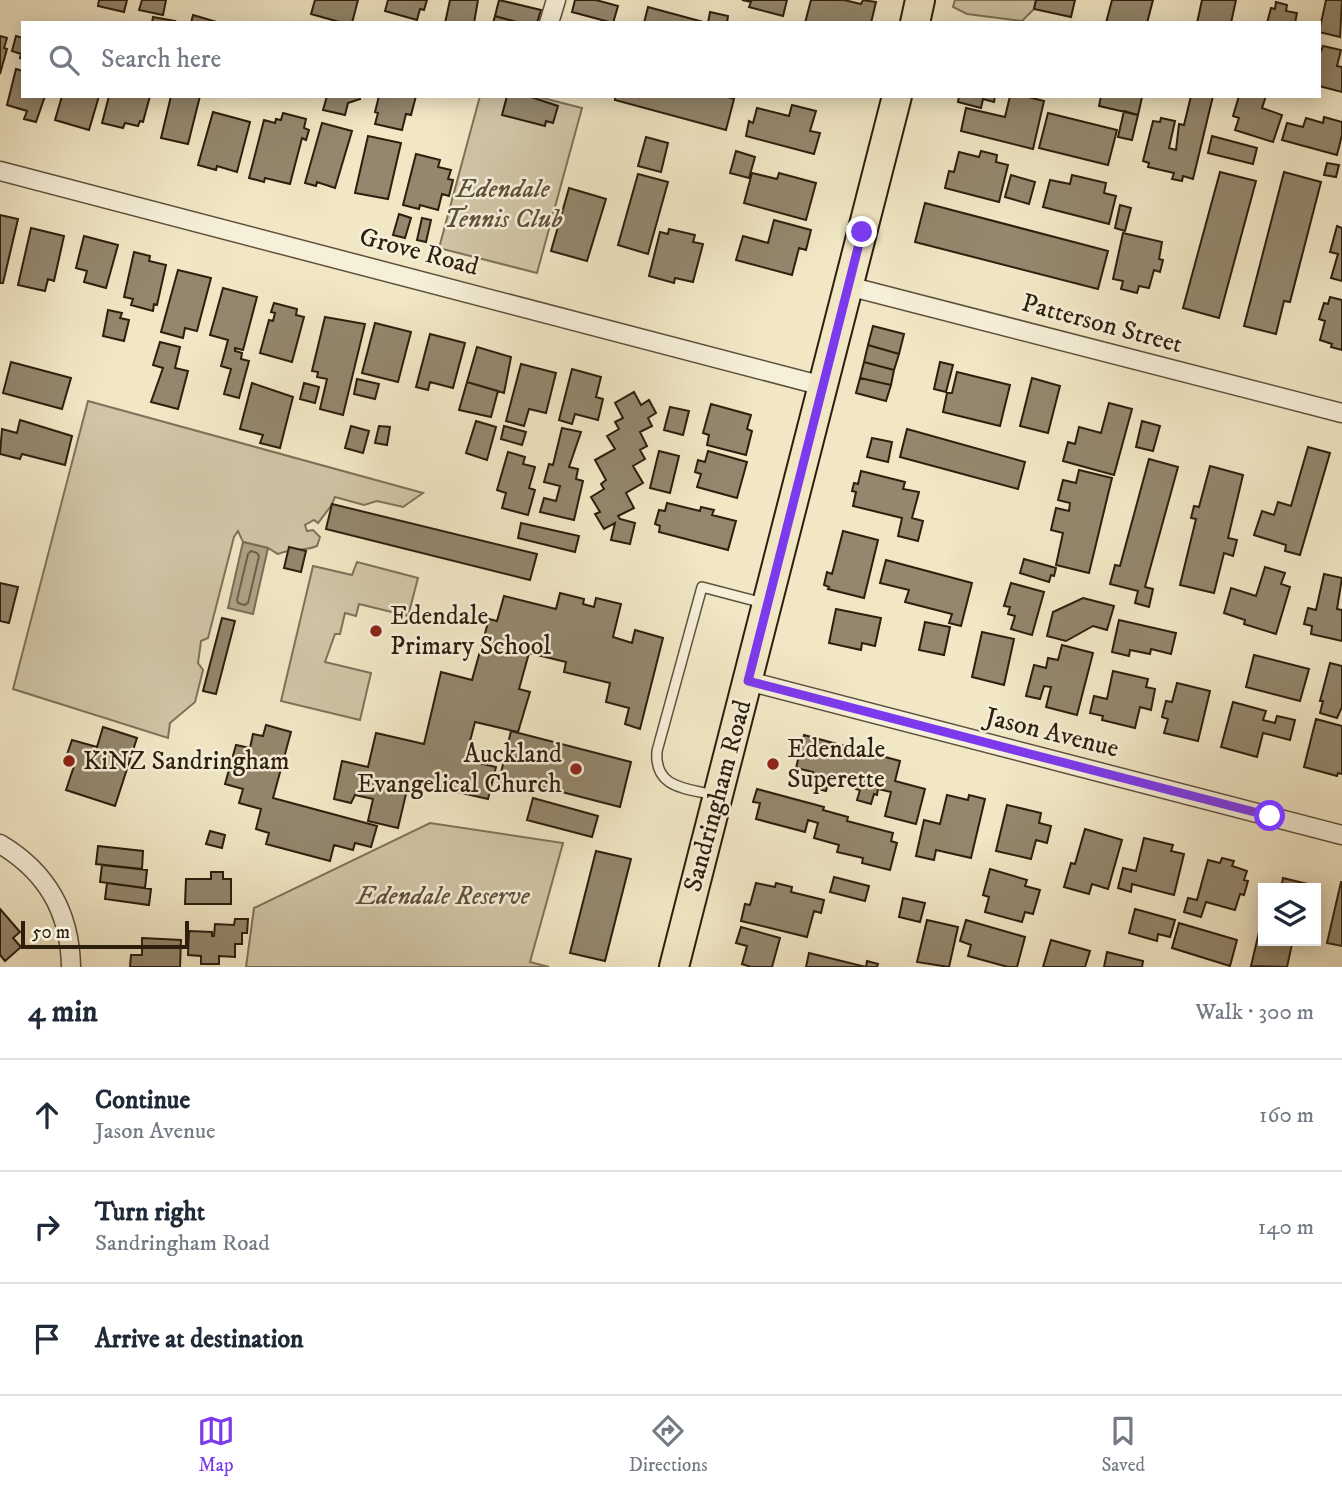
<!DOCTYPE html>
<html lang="en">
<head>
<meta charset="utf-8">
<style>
	:root { --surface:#fff; --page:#f2f2f3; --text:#1f2937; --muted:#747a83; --line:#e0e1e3; --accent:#7c3aed }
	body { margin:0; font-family:"IM FELL DW Pica",serif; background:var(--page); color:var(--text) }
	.controls { position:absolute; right:21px; bottom:21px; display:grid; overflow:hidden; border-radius:0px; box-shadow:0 4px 18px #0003 }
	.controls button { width:63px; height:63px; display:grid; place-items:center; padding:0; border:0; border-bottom:2px solid var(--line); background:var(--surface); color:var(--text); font:35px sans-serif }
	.scale { position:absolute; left:21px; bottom:18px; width:168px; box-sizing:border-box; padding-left:7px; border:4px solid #2d1e0e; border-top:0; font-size:19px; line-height:24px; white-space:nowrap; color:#2d1e0e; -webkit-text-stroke:5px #f6efd9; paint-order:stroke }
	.stop { position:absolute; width:21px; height:21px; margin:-16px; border:5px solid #7c3aed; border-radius:50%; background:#fff }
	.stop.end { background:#7c3aed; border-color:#fff; box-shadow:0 2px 7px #0008 }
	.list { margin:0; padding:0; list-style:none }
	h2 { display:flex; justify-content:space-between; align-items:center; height:91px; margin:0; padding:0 28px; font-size:30px }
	h2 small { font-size:23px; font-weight:400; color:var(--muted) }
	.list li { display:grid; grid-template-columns:46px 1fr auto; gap:21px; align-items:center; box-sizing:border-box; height:112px; padding:0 28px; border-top:2px solid var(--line) }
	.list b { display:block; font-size:26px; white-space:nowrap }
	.list p { margin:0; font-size:23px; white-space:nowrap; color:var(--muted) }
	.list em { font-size:23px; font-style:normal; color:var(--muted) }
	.icon { flex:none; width:38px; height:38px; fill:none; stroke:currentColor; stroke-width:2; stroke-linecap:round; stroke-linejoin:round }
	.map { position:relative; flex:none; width:1342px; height:967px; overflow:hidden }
	.search { position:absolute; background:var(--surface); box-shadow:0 4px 18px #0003; left:21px; right:21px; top:21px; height:77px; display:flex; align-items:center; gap:18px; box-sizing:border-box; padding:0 24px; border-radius:0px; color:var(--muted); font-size:26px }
	.sheet { height:427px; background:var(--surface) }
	nav { display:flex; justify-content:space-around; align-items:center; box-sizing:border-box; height:98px; border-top:2px solid var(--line); background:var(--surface); font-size:19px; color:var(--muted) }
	nav a { display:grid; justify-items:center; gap:4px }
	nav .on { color:var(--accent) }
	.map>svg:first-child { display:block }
</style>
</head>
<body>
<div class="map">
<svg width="1342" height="967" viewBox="0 0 1342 967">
	<rect width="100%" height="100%" fill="#f1e7c5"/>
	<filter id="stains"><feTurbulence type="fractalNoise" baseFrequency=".00286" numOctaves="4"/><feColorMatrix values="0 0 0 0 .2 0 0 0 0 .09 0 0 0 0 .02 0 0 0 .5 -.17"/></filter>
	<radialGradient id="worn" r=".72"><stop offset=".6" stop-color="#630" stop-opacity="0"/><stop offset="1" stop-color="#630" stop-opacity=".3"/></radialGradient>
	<!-- green -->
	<path fill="#d0c5a6" stroke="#7e725a" stroke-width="2" d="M 955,0 L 1036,0 L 1034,9 L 1022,21 L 967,14 L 953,7 Z
		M 480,96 L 535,96 L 582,108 L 537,273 L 439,248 Z
		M 88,401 L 423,493 L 403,507 L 377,501 L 364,505 L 335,497 L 331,506 L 318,523 L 314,520 L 305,525 L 307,531 L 313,530 L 320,537 L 317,546 C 303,552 291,548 278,554 L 268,548 L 243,542 L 238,531 L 234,537 L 208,638 L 201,641 L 198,663 L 203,670 L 195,702 L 170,723 L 168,738 L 13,689 Z
		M 357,562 L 418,578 L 408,616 L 359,604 L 356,616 L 345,613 L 340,634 L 335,634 L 325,662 L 371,673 L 360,720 L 281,701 L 313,566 L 352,575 Z
		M 430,823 L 563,843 L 530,962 L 549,967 L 246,967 L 254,908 Z"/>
	<!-- water -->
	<path fill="#aea387" stroke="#7a6e57" stroke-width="2" d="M 243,542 L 268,548 L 253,614 L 228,608 Z"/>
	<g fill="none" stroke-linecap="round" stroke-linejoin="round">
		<!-- shore -->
		<path stroke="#6e604a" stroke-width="2" d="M 251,551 L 257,553 L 259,556 L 248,603 L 244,605 L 238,603 L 237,600 L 248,554 Z"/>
	</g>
	<!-- building -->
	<path fill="#93876d" stroke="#2d1e0e" stroke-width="2" d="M 99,0 L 127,0 L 124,12 L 98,6 Z
		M 142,0 L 166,0 L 163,15 L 139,10 Z
		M 315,0 L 358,0 L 352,23 L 343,23 L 311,14 Z
		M 388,0 L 427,0 L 424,10 L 420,9 L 417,20 L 385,11 Z
		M 450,0 L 478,0 L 474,23 L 445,23 Z
		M 499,0 L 541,10 L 537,23 L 520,23 L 495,16 Z
		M 575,0 L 596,0 L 618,6 L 613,23 L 572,12 Z
		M 742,0 L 787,0 L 783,16 L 749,7 L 751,2 Z
		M 811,0 L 844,0 L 861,4 L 863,0 L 876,2 L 871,23 L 805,23 Z
		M 1036,0 L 1075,0 L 1071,17 L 1034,9 Z
		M 1112,0 L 1153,0 L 1147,23 L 1106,23 Z
		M 1202,0 L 1236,0 L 1231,23 L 1197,23 Z
		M 1326,0 L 1342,0 L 1340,37 L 1319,32 Z
		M 1276,2 L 1287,5 L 1286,11 L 1297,13 L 1295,23 L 1267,23 L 1271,8 L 1275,9 Z
		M 648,7 L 707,23 L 644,23 Z
		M 710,12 L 728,16 L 727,23 L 708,23 Z
		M 193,15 L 220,23 L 191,23 Z
		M 495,16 L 520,23 L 493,23 Z
		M 153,17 L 175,21 L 174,23 L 152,23 Z
		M 0,36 L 7,38 L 4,48 L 7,49 L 0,74 Z
		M 16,36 L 23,38 L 23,59 L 20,58 L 21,54 L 12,51 Z
		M 1323,46 L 1341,50 L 1337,66 L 1342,67 L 1342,92 L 1319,86 L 1319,50 L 1321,51 Z
		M 16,69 L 23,71 L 23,96 L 45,96 L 36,122 L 24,119 L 27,111 L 7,105 Z
		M 62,96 L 99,96 L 89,130 L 55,120 Z
		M 109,96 L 150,96 L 143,122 L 140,121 L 138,126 L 125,123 L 123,128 L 102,123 Z
		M 171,96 L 200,96 L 188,144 L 161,138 Z
		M 327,96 L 360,96 L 360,99 L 348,103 L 345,115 L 323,110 Z
		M 379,96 L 416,96 L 411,115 L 406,114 L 402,130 L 375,124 L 378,113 L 375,112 Z
		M 507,96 L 528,96 L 558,106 L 553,123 L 546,121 L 545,126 L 502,115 Z
		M 615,96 L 724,96 L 734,99 L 726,130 L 615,100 Z
		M 959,96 L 995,96 L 994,102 L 983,99 L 981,108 L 958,102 Z
		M 1010,96 L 1024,96 L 1044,101 L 1033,149 L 961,131 L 966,108 L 1005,117 Z
		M 1101,96 L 1142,97 L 1138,115 L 1099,106 Z
		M 1191,96 L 1213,96 L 1193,179 L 1183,176 L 1182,181 L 1172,179 L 1174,173 L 1148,167 L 1149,163 L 1143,161 L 1153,121 L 1160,122 L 1161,118 L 1175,121 L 1169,148 L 1176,150 L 1179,124 L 1184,125 Z
		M 1239,96 L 1266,96 L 1262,108 L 1282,115 L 1273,142 L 1235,130 L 1239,118 L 1233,116 Z
		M 792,105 L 816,111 L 810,131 L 820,133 L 814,154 L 746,136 L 749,121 L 753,123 L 757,108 L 789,116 Z
		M 1124,111 L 1138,115 L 1132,140 L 1118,137 Z
		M 213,112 L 250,122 L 237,172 L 217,166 L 216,170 L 198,165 Z
		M 283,113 L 306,119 L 304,128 L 309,130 L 306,140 L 302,138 L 290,184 L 265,178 L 264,182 L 249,178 L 264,120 L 275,123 L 276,119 L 281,120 Z
		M 1048,113 L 1117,130 L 1108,165 L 1039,148 Z
		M 1324,117 L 1342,122 L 1342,135 L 1337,155 L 1282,140 L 1287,123 L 1303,127 L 1306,118 L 1323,123 Z
		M 322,123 L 352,131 L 335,188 L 317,182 L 316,186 L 305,183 Z
		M 368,136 L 401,143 L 388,199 L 355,193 Z
		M 1212,136 L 1257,148 L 1253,164 L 1208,153 Z
		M 646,137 L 668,143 L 661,172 L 638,166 Z
		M 736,151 L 755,157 L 749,178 L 730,173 Z
		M 981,151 L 997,155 L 996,162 L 1008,165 L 999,202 L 945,188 L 949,171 L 954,172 L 959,152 L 979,157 Z
		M 416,154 L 440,160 L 438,167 L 451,170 L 448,179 L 453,180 L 449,196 L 442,194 L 438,210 L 420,205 L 419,209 L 403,205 Z
		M 1327,163 L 1339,165 L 1336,177 L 1324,175 Z
		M 1220,172 L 1256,181 L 1219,318 L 1183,308 Z
		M 1284,172 L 1321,182 L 1290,302 L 1284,301 L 1276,334 L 1244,326 Z
		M 752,173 L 777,179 L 779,173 L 816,183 L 806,220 L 744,203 Z
		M 638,174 L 668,182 L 648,254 L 618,245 Z
		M 1011,175 L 1035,182 L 1029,204 L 1005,197 Z
		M 1072,175 L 1106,183 L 1104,193 L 1116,196 L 1109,224 L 1043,207 L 1050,180 L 1070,184 Z
		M 569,188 L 606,199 L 587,261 L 551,251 Z
		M 925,203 L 1108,251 L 1098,289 L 915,242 Z
		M 1120,205 L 1131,208 L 1125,231 L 1115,228 Z
		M 399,214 L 411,218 L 405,238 L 393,235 Z
		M 0,215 L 18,219 L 3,283 L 0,283 Z
		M 422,218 L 431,220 L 426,242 L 417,240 Z
		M 774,220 L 811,230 L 806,250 L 799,248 L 792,275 L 736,260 L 743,236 L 768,243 Z
		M 1337,226 L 1342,228 L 1342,281 L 1331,278 L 1338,254 L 1330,252 Z
		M 31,228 L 64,236 L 54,281 L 48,279 L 45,291 L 18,285 Z
		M 669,229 L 695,235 L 693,242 L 703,244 L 693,282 L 675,278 L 674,283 L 649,276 L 660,232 L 668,234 Z
		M 1123,233 L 1162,242 L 1159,259 L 1163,260 L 1160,272 L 1154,270 L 1149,288 L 1139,286 L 1137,293 L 1121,289 L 1123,281 L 1113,279 Z
		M 84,236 L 118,245 L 106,288 L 84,282 L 87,271 L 76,268 Z
		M 134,252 L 150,256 L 149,261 L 166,265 L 157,305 L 154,304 L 153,311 L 131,305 L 133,299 L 124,297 Z
		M 178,270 L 211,278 L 197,331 L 185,328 L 183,338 L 161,332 Z
		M 223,288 L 257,297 L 243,350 L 235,348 L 235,351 L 242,353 L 241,359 L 249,361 L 239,398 L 224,394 L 231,369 L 221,366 L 228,340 L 210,335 Z
		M 1330,297 L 1342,300 L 1342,350 L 1331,347 L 1332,344 L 1320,340 L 1325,321 L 1319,319 L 1324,303 L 1328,304 Z
		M 274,303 L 297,309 L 296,315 L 304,317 L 292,362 L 260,353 L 269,320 L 273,321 L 275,313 L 271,312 Z
		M 108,310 L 122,313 L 120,318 L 129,320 L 124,341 L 103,336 Z
		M 325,317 L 365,324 L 343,415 L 320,409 L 327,379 L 317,377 L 318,372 L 312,371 Z
		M 375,323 L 411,332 L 398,382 L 362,373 Z
		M 873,326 L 904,334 L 899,354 L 868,345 Z
		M 430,334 L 465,343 L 453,388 L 430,382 L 428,390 L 416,387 Z
		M 160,342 L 180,347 L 175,368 L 188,371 L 178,409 L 151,402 L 163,368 L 153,365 Z
		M 868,345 L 899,354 L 894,370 L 864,362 Z
		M 477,347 L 511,357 L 504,393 L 467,382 Z
		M 11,362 L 71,378 L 62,409 L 3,393 Z
		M 864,362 L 894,370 L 891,385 L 860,378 Z
		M 940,362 L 953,365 L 946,392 L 934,389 Z
		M 521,364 L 556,373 L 546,413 L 529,409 L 524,426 L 506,421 Z
		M 572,369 L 601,377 L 596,397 L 603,399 L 598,420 L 575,414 L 572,424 L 559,420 Z
		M 957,372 L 1010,385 L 1000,426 L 943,412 L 947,393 L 952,393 Z
		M 860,378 L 891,385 L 886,401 L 856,393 Z
		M 1032,378 L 1060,386 L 1048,433 L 1020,426 Z
		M 357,379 L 379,384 L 375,399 L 354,394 Z
		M 467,382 L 498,391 L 491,417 L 459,410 Z
		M 252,383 L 293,397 L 280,448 L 260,443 L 263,435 L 240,429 Z
		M 304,383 L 319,387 L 315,403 L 300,399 Z
		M 634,392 L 641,405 L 649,400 L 656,413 L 648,418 L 652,426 L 640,432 L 647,446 L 640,450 L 645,459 L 633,466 L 643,483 L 626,493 L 634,508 L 618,516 L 620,519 L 635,523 L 630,544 L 611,540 L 615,523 L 604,529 L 595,514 L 600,512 L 591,497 L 604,489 L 601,484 L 606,480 L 595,460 L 615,449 L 607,436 L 619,429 L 615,422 L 623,418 L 615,403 Z
		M 1109,403 L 1132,409 L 1114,475 L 1063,461 L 1068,442 L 1075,444 L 1079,427 L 1101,433 Z
		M 711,404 L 751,415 L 747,429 L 752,431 L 746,455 L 707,445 L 709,435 L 703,433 Z
		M 670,407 L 689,411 L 683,435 L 664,430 Z
		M 20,420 L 72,436 L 65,465 L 22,454 L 20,459 L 0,454 L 2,429 L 17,433 Z
		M 476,421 L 496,427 L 487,460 L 466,453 Z
		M 1142,421 L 1160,426 L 1153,451 L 1136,447 Z
		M 351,426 L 369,431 L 363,453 L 345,448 Z
		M 379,426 L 390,427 L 387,445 L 375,443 Z
		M 504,426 L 526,432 L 522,445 L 501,439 Z
		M 562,428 L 581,432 L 569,467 L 578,469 L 576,479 L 583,481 L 574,520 L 540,512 L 544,498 L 556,501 L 560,486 L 544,482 L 549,464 L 553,465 Z
		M 907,429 L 1025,462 L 1018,489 L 900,457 Z
		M 872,438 L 892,442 L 888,462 L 867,457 Z
		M 1308,447 L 1330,453 L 1300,555 L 1285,551 L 1286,545 L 1254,535 L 1262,511 L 1274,515 L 1278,502 L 1291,506 Z
		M 659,451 L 679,456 L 670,493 L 650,488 Z
		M 708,451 L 747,462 L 737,498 L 697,487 L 701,474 L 695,472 L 698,460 L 705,462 Z
		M 508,452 L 525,457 L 523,464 L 535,467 L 529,488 L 535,490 L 528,515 L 502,508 L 506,493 L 497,490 Z
		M 1149,459 L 1178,467 L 1145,587 L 1153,589 L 1149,607 L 1135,603 L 1138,591 L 1110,584 L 1115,565 L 1120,566 Z
		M 1210,466 L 1243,475 L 1228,538 L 1237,540 L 1233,556 L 1224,553 L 1214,593 L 1180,585 L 1196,519 L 1191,518 L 1194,506 L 1199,507 Z
		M 1079,470 L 1112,478 L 1089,573 L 1056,565 L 1063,533 L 1051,530 L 1056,508 L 1069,511 L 1070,503 L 1058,500 L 1063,480 L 1076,483 Z
		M 861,471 L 905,482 L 903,489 L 919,492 L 912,518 L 923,521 L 918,541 L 898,536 L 902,518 L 853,506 L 856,492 L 852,491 L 854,483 L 858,484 Z
		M 667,503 L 700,511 L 701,507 L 714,510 L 712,515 L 736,521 L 728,550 L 659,532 L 660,526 L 655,524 L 659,510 L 665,511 Z
		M 332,504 L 537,554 L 530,580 L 326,529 Z
		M 521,523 L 579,536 L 575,552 L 518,538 Z
		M 843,531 L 878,540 L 864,598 L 828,589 L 829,587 L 824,585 L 827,572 L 832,574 Z
		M 289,547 L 306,551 L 301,572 L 284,568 Z
		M 1024,559 L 1056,568 L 1054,576 L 1051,575 L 1049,582 L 1020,573 Z
		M 886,560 L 972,583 L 961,626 L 949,623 L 952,614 L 905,602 L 909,590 L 880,583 Z
		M 1265,567 L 1285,573 L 1281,584 L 1290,587 L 1276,634 L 1244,624 L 1245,620 L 1224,613 L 1231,588 L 1256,596 Z
		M 1324,574 L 1342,578 L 1337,609 L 1342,610 L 1342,641 L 1311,634 L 1312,626 L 1304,624 L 1308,608 L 1316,610 Z
		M 0,583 L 18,587 L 9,623 L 0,621 Z
		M 1011,583 L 1044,592 L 1032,635 L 1011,629 L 1015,616 L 1008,614 L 1010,607 L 1004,606 Z
		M 560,593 L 584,599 L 583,604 L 594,607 L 596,598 L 621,604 L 613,637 L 632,643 L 635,630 L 663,638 L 640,729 L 625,724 L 629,708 L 606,702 L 610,683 L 564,672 L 566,662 L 529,653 L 519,689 L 530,692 L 518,732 L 475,722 L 465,760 L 496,767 L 488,799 L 409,781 L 398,828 L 368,821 L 373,799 L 355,795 L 351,803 L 334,799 L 342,761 L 368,767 L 376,733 L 424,744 L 441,672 L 472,680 L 489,619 L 497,621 L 504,596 L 556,609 Z
		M 1083,598 L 1114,606 L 1107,630 L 1093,626 L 1066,641 L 1047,636 L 1053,612 Z
		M 836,609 L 881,618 L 875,646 L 862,643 L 861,650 L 829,643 Z
		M 222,618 L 235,621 L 216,694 L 203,691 Z
		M 1119,620 L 1176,633 L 1171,654 L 1151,649 L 1150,654 L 1130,650 L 1129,656 L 1112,652 Z
		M 925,622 L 950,627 L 944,655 L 919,650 Z
		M 982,632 L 1014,639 L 1004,685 L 972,677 Z
		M 1062,645 L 1093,653 L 1077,715 L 1046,707 L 1051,687 L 1044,686 L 1040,699 L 1026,696 L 1034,665 L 1046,668 L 1048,658 L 1058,660 Z
		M 1254,655 L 1309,669 L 1300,701 L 1246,687 Z
		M 1330,663 L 1342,666 L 1342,707 L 1337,718 L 1320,713 L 1323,701 L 1320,701 Z
		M 1113,671 L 1148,679 L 1146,687 L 1155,689 L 1151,710 L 1140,707 L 1135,728 L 1102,720 L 1103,716 L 1090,713 L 1094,696 L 1107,699 Z
		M 1177,683 L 1210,691 L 1198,741 L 1164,733 L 1168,719 L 1162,717 L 1166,701 L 1172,702 Z
		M 1233,702 L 1266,711 L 1263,720 L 1275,723 L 1277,716 L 1295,720 L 1290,740 L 1263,733 L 1257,757 L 1221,747 Z
		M 1316,719 L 1342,726 L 1342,774 L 1338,773 L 1337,776 L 1304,767 Z
		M 266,725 L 291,732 L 273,798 L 377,826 L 371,847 L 355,843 L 353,850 L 334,845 L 330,861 L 266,844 L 269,833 L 256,829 L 261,809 L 239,803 L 243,789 L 225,784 L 236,745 L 250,748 L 253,734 L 263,736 Z
		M 103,727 L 137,738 L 115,806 L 66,790 L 74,766 L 64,763 L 72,740 L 97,747 Z
		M 511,731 L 631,762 L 620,807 L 527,783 L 524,792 L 498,785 Z
		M 804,735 L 900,761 L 895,781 L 925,789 L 916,824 L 885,816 L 891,792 L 878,789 L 877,795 L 874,794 L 871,804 L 857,800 L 860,790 L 856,789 L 858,783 L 830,776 L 826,791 L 810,787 L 813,772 L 796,768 Z
		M 757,789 L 824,807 L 823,810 L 848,817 L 847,821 L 893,833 L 891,841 L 897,843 L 890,870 L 862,863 L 863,858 L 837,852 L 839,845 L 814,838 L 818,823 L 808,820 L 805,832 L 756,819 L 760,803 L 753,802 Z
		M 947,795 L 968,800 L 969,795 L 985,799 L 971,858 L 936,850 L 934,860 L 916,856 L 924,820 L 940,824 Z
		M 533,798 L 598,816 L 592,837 L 527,820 Z
		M 1007,805 L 1041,813 L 1039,823 L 1051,826 L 1047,843 L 1036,840 L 1031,859 L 996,851 Z
		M 1085,829 L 1122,840 L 1108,889 L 1092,884 L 1089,894 L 1064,887 L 1071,863 L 1075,864 Z
		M 210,831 L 225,835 L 222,848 L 206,844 Z
		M 1144,838 L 1173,845 L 1171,851 L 1184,854 L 1174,895 L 1132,884 L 1131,892 L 1118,888 L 1123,868 L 1136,871 Z
		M 98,846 L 143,851 L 142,869 L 96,864 Z
		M 596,851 L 631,859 L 605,961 L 570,953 Z
		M 1222,858 L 1234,861 L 1232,866 L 1247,871 L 1244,880 L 1248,881 L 1244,895 L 1240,894 L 1235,910 L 1206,902 L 1201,917 L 1184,912 L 1188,898 L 1197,900 L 1208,860 L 1220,863 Z
		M 102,865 L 147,870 L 145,888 L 100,882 Z
		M 990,869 L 1027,880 L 1025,886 L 1040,890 L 1033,914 L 1025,912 L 1022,922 L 985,912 L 989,897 L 983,895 Z
		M 211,872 L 223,872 L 223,879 L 231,879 L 231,904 L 185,904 L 186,879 L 211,879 Z
		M 834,877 L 869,886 L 865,901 L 830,892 Z
		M 1283,878 L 1316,886 L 1315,888 L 1281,888 Z
		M 1341,882 L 1342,882 L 1342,946 L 1327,943 Z
		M 107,883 L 151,889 L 149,905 L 105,899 Z
		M 756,883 L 775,887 L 776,883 L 792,887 L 791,892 L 824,900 L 821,913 L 814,911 L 807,937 L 741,921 L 745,904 L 750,905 Z
		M 903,898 L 925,903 L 920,922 L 899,917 Z
		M 0,909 L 20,932 L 13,938 L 21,947 L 5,961 L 0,955 Z
		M 1135,909 L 1175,920 L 1170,937 L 1158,934 L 1157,941 L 1129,933 Z
		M 235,919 L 248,919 L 247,933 L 242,933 L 242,944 L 235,944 L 235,957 L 219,956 L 219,964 L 201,964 L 201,956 L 188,955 L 189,931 L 212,932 L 212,936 L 214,936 L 215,924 L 234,925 Z
		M 927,920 L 958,927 L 949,967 L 917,962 Z
		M 966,920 L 1025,937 L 1017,967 L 1008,967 L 968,956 L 971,945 L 960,941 Z
		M 1179,923 L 1237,940 L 1230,966 L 1172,948 Z
		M 741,927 L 780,938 L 772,967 L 751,967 L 742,964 L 747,946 L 736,943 Z
		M 1259,932 L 1263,933 L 1263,941 L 1298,941 L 1296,945 L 1292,944 L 1287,967 L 1251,966 Z
		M 142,938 L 181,940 L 180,967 L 130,967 L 131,955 L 142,955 Z
		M 1051,940 L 1090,951 L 1085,967 L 1043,967 Z
		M 1107,952 L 1143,961 L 1142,967 L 1104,967 Z
		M 809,953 L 866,967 L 867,961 L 878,964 L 877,967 L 806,967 Z"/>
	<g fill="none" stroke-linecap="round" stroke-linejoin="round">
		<defs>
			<path id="service" d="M 713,795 C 685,788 654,788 657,751 L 702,587 L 763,603"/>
			<path id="minor" d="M 549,23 L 556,0
				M 0,171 L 823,386
				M 848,286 L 1342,413
				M 748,681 L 1342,835
				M 0,844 C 47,872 70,912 71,967"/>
			<path id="primary" d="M 915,23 L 920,0
				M 674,967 L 897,96"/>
		</defs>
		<!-- service casing -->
		<use href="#service" stroke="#5e503c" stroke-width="12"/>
		<!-- minor casing -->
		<use href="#minor" stroke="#5e503c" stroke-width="21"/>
		<!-- primary casing -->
		<use href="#primary" stroke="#2d1e0e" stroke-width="32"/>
		<!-- service -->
		<use href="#service" stroke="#f6efd9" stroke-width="9"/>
		<!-- minor -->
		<use href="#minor" stroke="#f6efd9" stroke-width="18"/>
		<!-- primary -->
		<use href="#primary" stroke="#f1e7c5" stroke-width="28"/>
	</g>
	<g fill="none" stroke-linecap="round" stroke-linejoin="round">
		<!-- route -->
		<path stroke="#7c3aed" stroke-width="9" d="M 862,232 L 748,681 L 1270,816"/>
	</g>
	<!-- markers -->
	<g fill="#8f2418" stroke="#f6efd9" stroke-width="2.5">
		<circle cx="376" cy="631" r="7"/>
		<circle cx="69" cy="761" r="7"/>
		<circle cx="773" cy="764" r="7"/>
		<circle cx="576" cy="769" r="7"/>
	</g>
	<g text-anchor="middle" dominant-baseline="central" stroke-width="5" stroke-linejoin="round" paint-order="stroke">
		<!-- park labels -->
		<g font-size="26" font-style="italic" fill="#5e503c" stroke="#f6efd9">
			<text x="503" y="189">Edendale<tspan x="503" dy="30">Tennis Club</tspan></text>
			<text x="443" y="896">Edendale Reserve</text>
		</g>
		<!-- street labels -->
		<g font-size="26" fill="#2d1e0e" stroke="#f6efd9">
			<text transform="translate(419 252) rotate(15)">Grove Road</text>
			<text transform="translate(1102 324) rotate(15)">Patterson Street</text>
			<text transform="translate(1052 733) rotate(14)">Jason Avenue</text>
			<text transform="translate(718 796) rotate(-75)">Sandringham Road</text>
		</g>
		<!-- poi labels -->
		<g font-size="26" fill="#2d1e0e" stroke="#f6efd9" text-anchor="start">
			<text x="390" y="616">Edendale<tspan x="390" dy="30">Primary School</tspan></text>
			<text x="787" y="749">Edendale<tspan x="787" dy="30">Superette</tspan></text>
			<text x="562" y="754" text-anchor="end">Auckland<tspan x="562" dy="30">Evangelical Church</tspan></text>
			<text x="83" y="761">KiNZ Sandringham</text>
		</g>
	</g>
	<rect width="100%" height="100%" filter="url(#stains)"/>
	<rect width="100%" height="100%" fill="url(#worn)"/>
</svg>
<div class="controls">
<button><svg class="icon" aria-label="layers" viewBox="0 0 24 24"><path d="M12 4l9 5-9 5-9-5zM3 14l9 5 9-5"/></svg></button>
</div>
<div class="scale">50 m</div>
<div class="stop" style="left:1270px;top:816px"></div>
<div class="stop end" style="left:862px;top:232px"></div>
<div class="search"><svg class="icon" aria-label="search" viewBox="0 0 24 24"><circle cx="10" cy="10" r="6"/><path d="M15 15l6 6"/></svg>Search here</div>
</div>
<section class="sheet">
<h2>4 min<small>Walk · 300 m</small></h2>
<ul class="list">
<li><svg class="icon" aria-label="ahead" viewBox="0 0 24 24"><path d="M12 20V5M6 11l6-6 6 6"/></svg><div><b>Continue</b><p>Jason Avenue</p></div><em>160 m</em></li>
<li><svg class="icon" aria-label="right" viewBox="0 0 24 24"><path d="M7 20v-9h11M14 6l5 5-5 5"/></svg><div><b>Turn right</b><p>Sandringham Road</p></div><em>140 m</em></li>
<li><svg class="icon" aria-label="arrive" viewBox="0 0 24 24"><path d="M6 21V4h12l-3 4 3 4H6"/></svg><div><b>Arrive at destination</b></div></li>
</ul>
</section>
<nav>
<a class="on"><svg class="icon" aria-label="map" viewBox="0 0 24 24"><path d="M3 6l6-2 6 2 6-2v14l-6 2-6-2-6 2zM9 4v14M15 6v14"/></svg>Map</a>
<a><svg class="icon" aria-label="directions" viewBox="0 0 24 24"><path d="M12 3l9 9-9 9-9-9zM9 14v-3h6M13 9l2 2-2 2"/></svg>Directions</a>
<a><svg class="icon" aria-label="saved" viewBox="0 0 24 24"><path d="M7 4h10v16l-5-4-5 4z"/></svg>Saved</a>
</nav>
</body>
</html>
